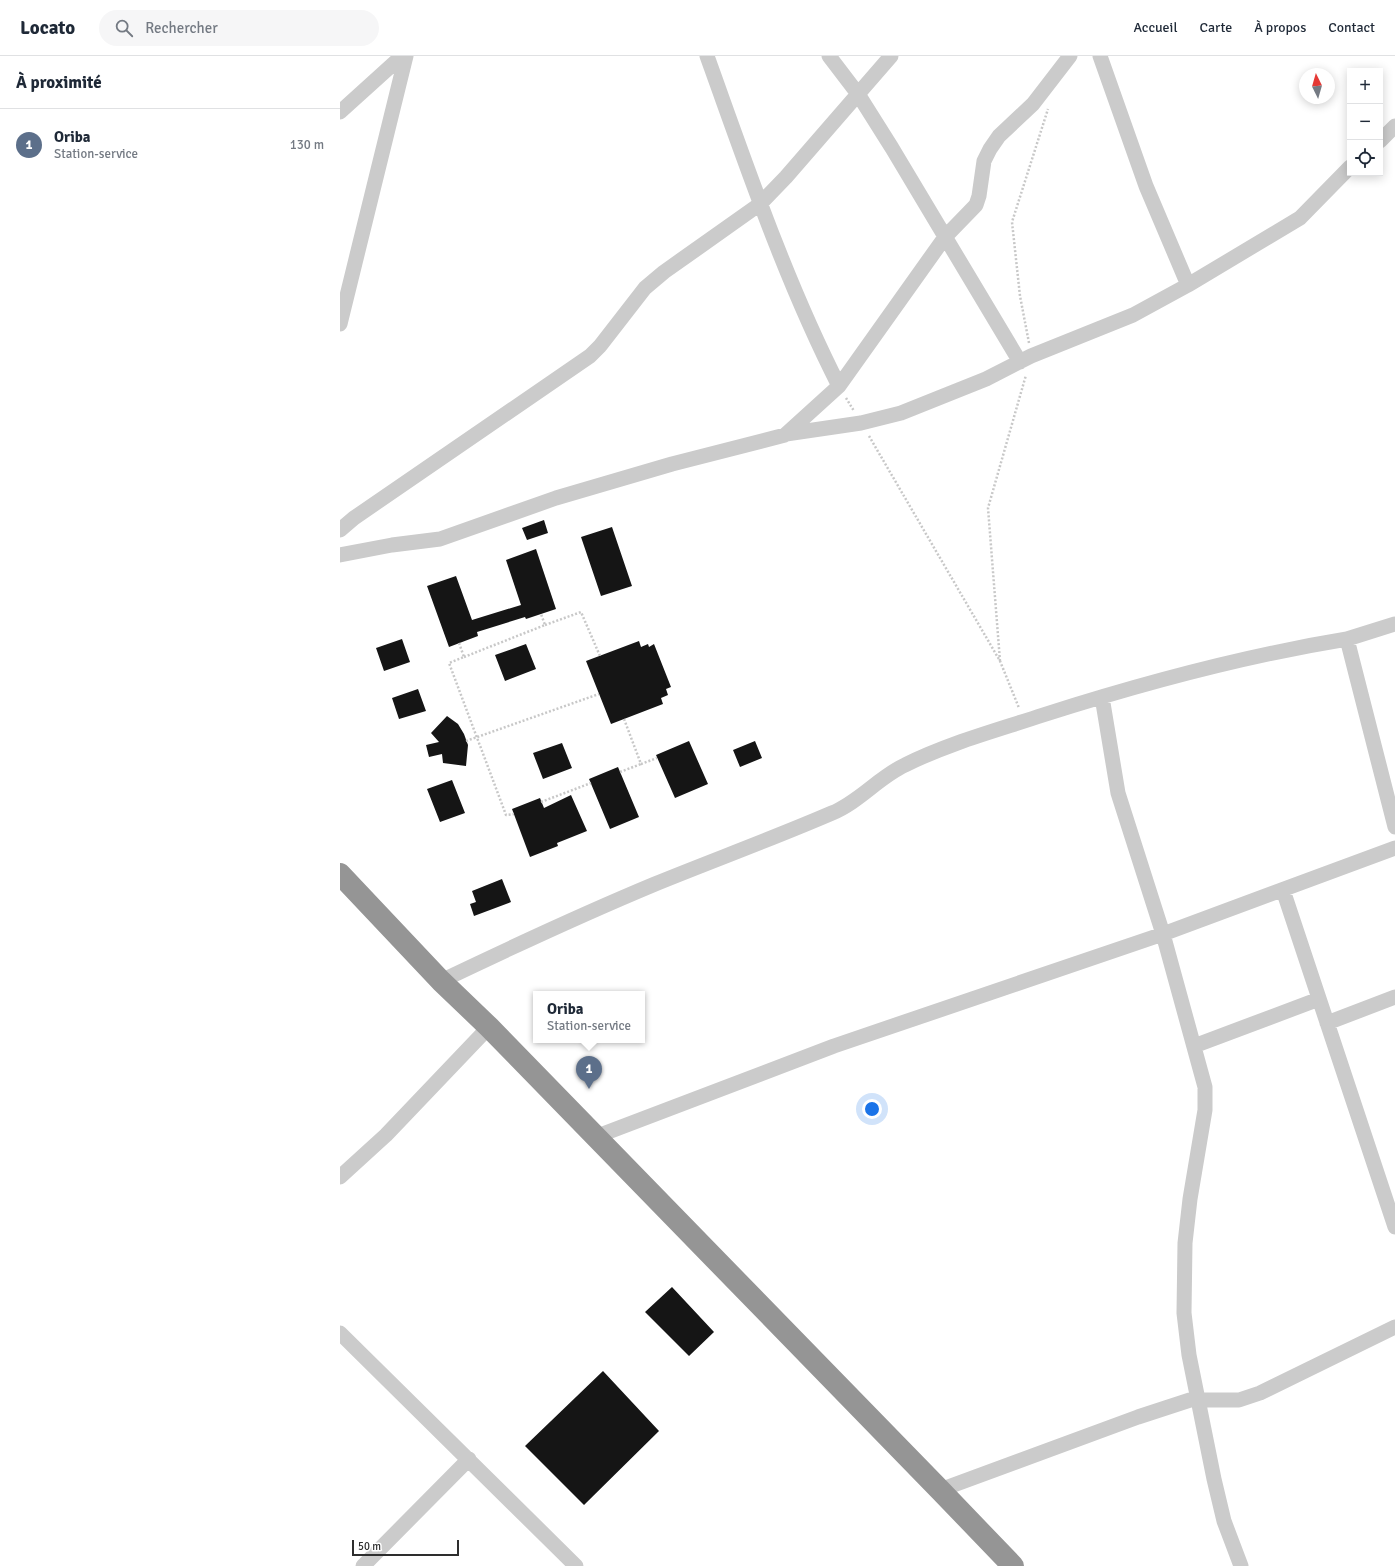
<!DOCTYPE html>
<html lang="fr">
<head>
<meta charset="utf-8">
<style>
	:root { --surface:#fff; --page:#f6f6f7; --text:#1f2937; --muted:#747a83; --line:#e0e1e3; --accent:#cf4a45 }
	body { margin:0; font-family:Signika,sans-serif; background:var(--page); color:var(--text) }
	.controls { position:absolute; right:12px; top:12px; display:grid; overflow:hidden; border-radius:0px; box-shadow:0 2px 10px #0003 }
	.controls button { width:36px; height:36px; display:grid; place-items:center; padding:0; border:0; border-bottom:1px solid var(--line); background:var(--surface); color:var(--text); font:20px sans-serif }
	.compass { position:absolute; left:959px; top:12px; width:36px; height:36px; border-radius:50%; background:var(--surface); box-shadow:0 2px 10px #0003; rotate:355deg }
	.scale { position:absolute; left:12px; bottom:10px; width:107px; box-sizing:border-box; padding-left:4px; border:2px solid #2e2e2e; border-top:0; font-size:11px; line-height:14px; white-space:nowrap; color:#2e2e2e; -webkit-text-stroke:3px #fff; paint-order:stroke }
	.you { position:absolute; left:532px; top:1053px; width:14px; height:14px; margin:-10px; border:3px solid #fff; border-radius:50%; background:#1a73e8; box-shadow:0 0 0 6px #1a73e833 }
	.badge { display:grid; place-items:center; width:26px; height:26px; border-radius:50%; background:var(--accent); color:#fff; font-size:13px; font-weight:700 }
	.pin { position:absolute; translate:-50% -33px; filter:drop-shadow(0 1px 2px #0008) }
	.pin::after { content:''; position:absolute; top:21px; width:14px; height:12px; background:inherit; clip-path:polygon(0 0,100% 0,50% 100%) }
	.popup { position:absolute; left:193px; top:935px; width:112px; height:52px; box-sizing:border-box; display:grid; place-content:center; border-radius:0px; background:var(--surface); filter:drop-shadow(0 1px 3px #0005); font-size:13px; white-space:nowrap; color:var(--muted) }
	.popup b { font-size:15px; color:var(--text) }
	.popup::after { content:''; position:absolute; left:50%; top:100%; margin-left:-8px; border:8px solid transparent; border-top-color:var(--surface) }
	.list { margin:0; padding:0; list-style:none }
	h2 { display:flex; justify-content:space-between; align-items:center; height:52px; margin:0; padding:0 16px; font-size:17px }
	h2 small { font-size:13px; font-weight:400; color:var(--muted) }
	.list li { display:grid; grid-template-columns:26px 1fr auto; gap:12px; align-items:center; box-sizing:border-box; height:72px; padding:0 16px; border-top:1px solid var(--line) }
	.list b { display:block; font-size:15px; white-space:nowrap }
	.list p { margin:0; font-size:13px; white-space:nowrap; color:var(--muted) }
	.list em { font-size:13px; font-style:normal; color:var(--muted) }
	.icon { flex:none; width:22px; height:22px; fill:none; stroke:currentColor; stroke-width:2; stroke-linecap:round; stroke-linejoin:round }
	.map { position:relative; flex:none; width:1055px; height:1510px; overflow:hidden }
	header { display:flex; align-items:center; gap:24px; box-sizing:border-box; height:56px; padding:0 20px; background:var(--surface); border-bottom:1px solid var(--line) }
	header strong { font-size:19px }
	nav { display:flex; gap:22px; margin-inline-start:auto; font-size:14px }
	.search { width:280px; height:36px; background:var(--page); display:flex; align-items:center; gap:10px; box-sizing:border-box; padding:0 14px; border-radius:22px; color:var(--muted); font-size:15px }
	main { display:flex }
	aside { flex:1; background:var(--surface) }
	.map>svg:first-child { display:block }
</style>
</head>
<body>
<header>
<strong>Locato</strong>
<div class="search"><svg class="icon" aria-label="search" viewBox="0 0 24 24"><circle cx="10" cy="10" r="6"/><path d="M15 15l6 6"/></svg>Rechercher</div>
<nav><a>Accueil</a><a>Carte</a><a>À propos</a><a>Contact</a></nav>
</header>
<main>
<aside>
<h2>À proximité<small></small></h2>
<ul class="list">
<li><span class="badge" style="background:#5c6f8a">1</span><div><b>Oriba</b><p>Station-service</p></div><em>130 m</em></li>
</ul>
</aside>
<div class="map">
<svg width="1055" height="1510" viewBox="0 0 1055 1510">
	<rect width="100%" height="100%" fill="#fff"/>
	<!-- building -->
	<path fill="#151515" d="M 204,464 L 208,477 L 187,484 L 182,472 Z
		M 272,471 L 292,530 L 261,540 L 241,481 Z
		M 196,493 L 216,553 L 186,563 L 185,561 L 137,576 L 138,580 L 109,591 L 87,530 L 116,520 L 132,564 L 181,549 L 166,504 Z
		M 62,583 L 70,606 L 44,615 L 36,592 Z
		M 299,585 L 301,591 L 308,588 L 309,591 L 314,588 L 331,631 L 326,633 L 328,639 L 321,642 L 323,648 L 271,668 L 246,605 Z
		M 186,588 L 196,613 L 165,625 L 155,599 Z
		M 78,633 L 86,655 L 59,663 L 52,642 Z
		M 107,660 L 118,668 L 124,678 L 128,689 L 126,710 L 103,707 L 102,698 L 89,701 L 86,689 L 99,686 L 91,677 Z
		M 349,685 L 368,728 L 335,742 L 316,699 Z
		M 415,685 L 422,702 L 400,711 L 393,694 Z
		M 222,687 L 232,712 L 203,723 L 193,697 Z
		M 278,711 L 299,761 L 270,773 L 249,723 Z
		M 112,724 L 125,757 L 100,766 L 87,733 Z
		M 231,739 L 247,775 L 217,787 L 218,790 L 190,801 L 172,753 L 200,742 L 204,752 Z
		M 162,823 L 171,846 L 134,860 L 130,848 L 136,846 L 132,835 Z
		M 332,1231 L 374,1276 L 349,1300 L 305,1256 Z
		M 263,1315 L 319,1375 L 244,1449 L 185,1390 Z"/>
	<g fill="none" stroke-linecap="round" stroke-linejoin="round">
		<!-- path -->
		<path stroke="#c8c8c8" stroke-width="2.5" stroke-dasharray="2 2" stroke-linecap="butt" d="M 689,287 L 680,240 L 672,166 L 708,53
			M 506,342 L 514,355
			M 529,380 L 660,605 L 679,652
			M 205,569 L 241,556 L 260,600
			M 119,587 L 124,601 L 109,607 L 166,759 L 174,758
			M 124,601 L 205,569 L 201,558
			M 660,605 L 648,452 L 686,319
			M 284,663 L 301,708 L 317,702
			M 126,685 L 259,638
			M 280,716 L 301,708
			M 201,746 L 251,727"/>
		<!-- street -->
		<path stroke="#cbcbcb" stroke-width="15" d="M 367,0 C 407,111 445,224 499,330
			M 489,0 L 518,38 L 552,92 L 680,306
			M 760,0 L 806,130 L 848,229
			M 0,56 L 62,0
			M 1040,85 L 1055,70
			M 0,268 L 66,0
			M 446,378 L 521,367 L 561,357 L 646,323 L 691,300 L 793,259 L 848,229 L 960,162 L 1010,111
			M 0,474 L 14,462 L 250,300 L 260,290 L 305,232 L 324,216 L 420,148 L 446,121 L 551,0
			M 0,499 L 52,489 L 100,483 L 216,442 L 332,408 L 445,379 L 499,330 L 605,181 L 636,149 L 639,140 L 644,105 L 650,93 L 659,80 L 693,48 L 730,0
			M 1055,568 L 1007,583 L 1055,771
			M 762,641 L 778,737 L 823,878 L 865,1031 L 865,1054 L 850,1143 L 845,1187 L 844,1257 L 849,1299 L 874,1423 L 884,1465 L 901,1510
			M 943,834 L 1055,1171
			M 101,925 C 172,891 243,858 315,828 C 374,804 434,782 492,757 C 519,746 539,721 565,709 C 609,687 658,674 703,659 C 803,627 903,600 1007,583
			M 987,967 L 1055,941
			M 854,990 L 979,943
			M 255,1081 L 494,990 L 823,878 L 1055,792
			M 0,1121 L 46,1079 L 149,971
			M 0,1277 L 236,1510
			M 600,1434 L 798,1361 L 850,1344 L 899,1344 L 920,1337 L 1055,1271
			M 23,1510 L 129,1403"/>
		<!-- highway -->
		<path stroke="#959595" stroke-width="22" d="M 0,818 L 101,925 L 149,971 L 600,1434 L 673,1510"/>
	</g>
</svg>
<div class="controls">
<button>+</button>
<button>−</button>
<button><svg class="icon" aria-label="locate" viewBox="0 0 24 24"><circle cx="12" cy="12" r="6"/><path d="M12 2v4M12 18v4M2 12h4M18 12h4"/></svg></button>
</div>
<svg class="compass" viewBox="-18 -18 36 36"><path d="M0-13l5 13h-10z" fill="#e53935"/><path d="M0 13l5-13h-10z" fill="#747a83"/></svg>
<div class="scale">50 m</div>
<div class="you"></div>
<div class="pin badge" style="left:249px;top:1033px;background:#5c6f8a">1</div>
<div class="popup"><b>Oriba</b>Station-service</div>
</div>
</main>
</body>
</html>
